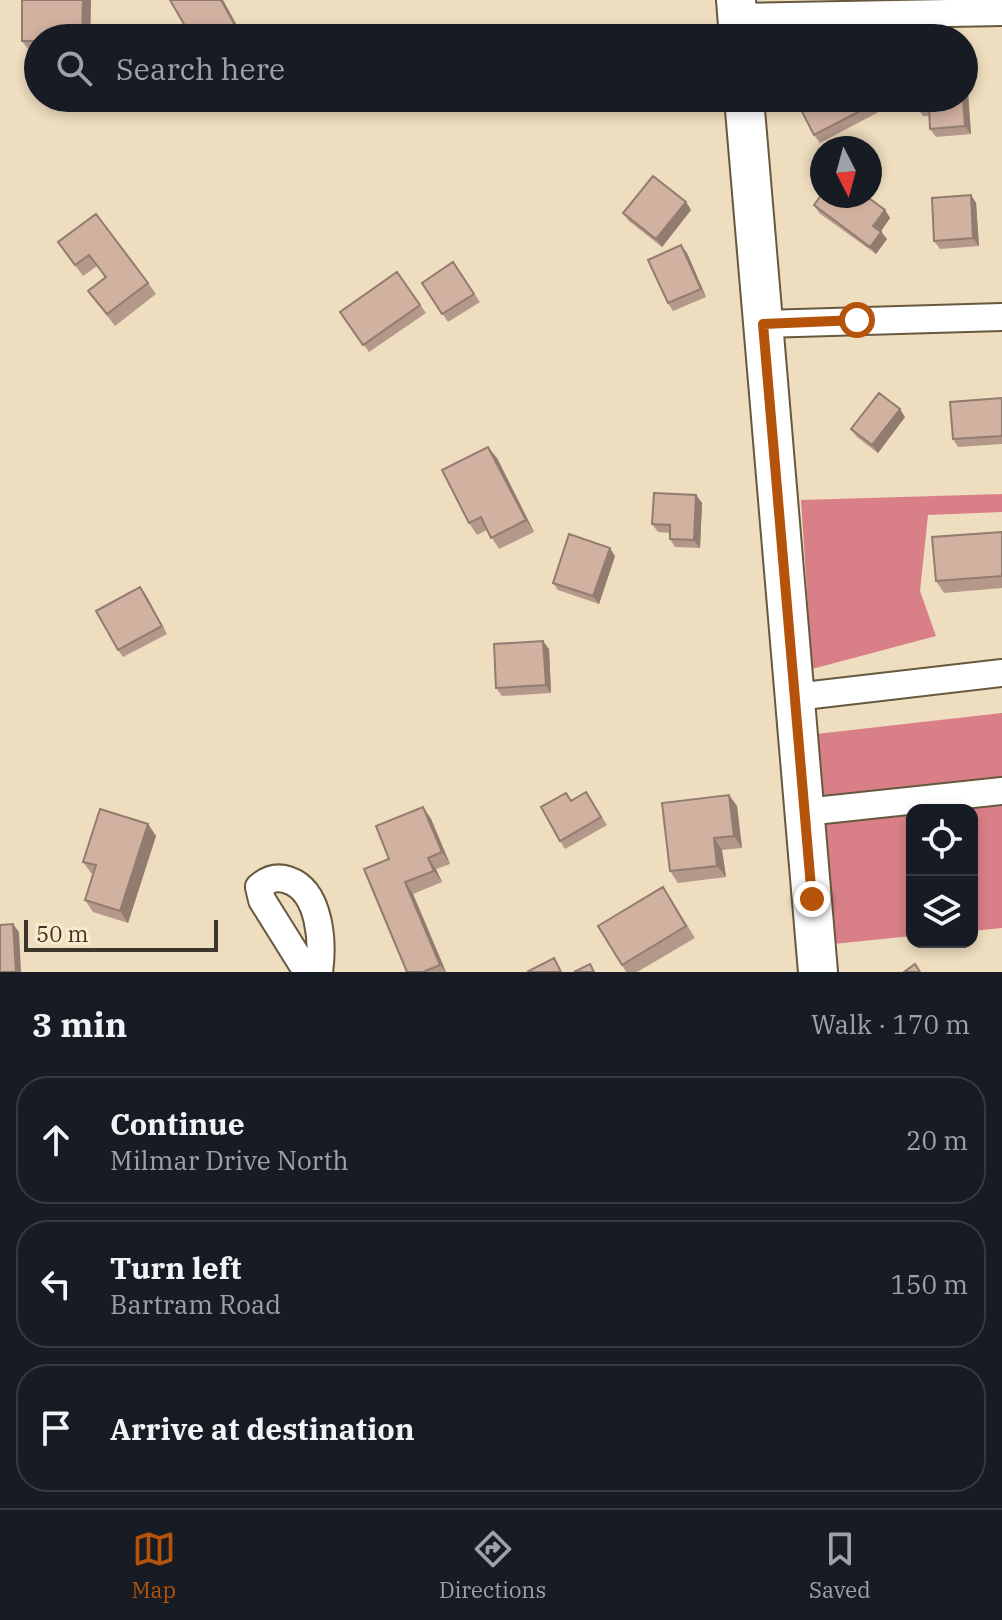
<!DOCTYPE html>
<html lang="en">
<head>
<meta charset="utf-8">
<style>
	:root { --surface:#171b24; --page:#20242c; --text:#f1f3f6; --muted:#9ea1a6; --line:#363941; --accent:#b45309 }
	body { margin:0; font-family:"IBM Plex Serif",serif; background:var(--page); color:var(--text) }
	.controls { position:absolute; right:24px; bottom:24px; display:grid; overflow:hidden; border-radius:16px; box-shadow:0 4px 12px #0003 }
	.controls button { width:72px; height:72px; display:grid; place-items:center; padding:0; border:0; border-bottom:2px solid var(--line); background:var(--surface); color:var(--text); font:40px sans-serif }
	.compass { position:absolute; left:810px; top:136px; width:72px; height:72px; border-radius:50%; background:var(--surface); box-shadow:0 4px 12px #0003; rotate:174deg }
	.scale { position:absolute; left:24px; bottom:20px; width:194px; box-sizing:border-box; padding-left:8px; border:4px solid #3c3529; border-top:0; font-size:22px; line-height:28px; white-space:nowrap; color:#3c3529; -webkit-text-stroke:6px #fbeacb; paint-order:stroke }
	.stop { position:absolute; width:24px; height:24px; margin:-18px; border:6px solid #b45309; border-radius:50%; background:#fff }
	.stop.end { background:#b45309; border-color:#fff; box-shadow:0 2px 8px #0008 }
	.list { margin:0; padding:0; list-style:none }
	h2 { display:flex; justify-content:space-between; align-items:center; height:104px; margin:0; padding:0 32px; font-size:34px }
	h2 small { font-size:26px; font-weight:400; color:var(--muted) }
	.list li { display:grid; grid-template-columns:52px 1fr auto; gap:24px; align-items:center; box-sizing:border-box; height:128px; margin:0 16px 16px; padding:0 16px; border:2px solid var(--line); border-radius:32px }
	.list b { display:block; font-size:30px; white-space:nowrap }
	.list p { margin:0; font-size:26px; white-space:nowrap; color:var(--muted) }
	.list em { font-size:26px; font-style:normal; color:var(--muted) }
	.icon { flex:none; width:44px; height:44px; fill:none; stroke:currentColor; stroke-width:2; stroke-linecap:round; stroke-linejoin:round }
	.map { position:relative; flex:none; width:1002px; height:972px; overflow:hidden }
	.search { position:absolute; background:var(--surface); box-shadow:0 4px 12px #0003; left:24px; right:24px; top:24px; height:88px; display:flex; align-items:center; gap:20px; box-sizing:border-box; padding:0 28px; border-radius:44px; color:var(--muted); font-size:30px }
	.sheet { height:536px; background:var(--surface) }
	nav { display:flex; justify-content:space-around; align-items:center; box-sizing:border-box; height:112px; border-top:2px solid var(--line); background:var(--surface); font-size:22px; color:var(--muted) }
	nav a { display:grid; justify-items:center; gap:4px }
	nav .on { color:var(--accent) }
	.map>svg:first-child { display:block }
</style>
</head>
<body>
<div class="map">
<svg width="1002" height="972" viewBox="0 0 1002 972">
	<rect width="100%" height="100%" fill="#eeddbe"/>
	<!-- forest -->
	<path fill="#d97f88" d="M 1002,494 L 1002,512 L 928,515 L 920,591 L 936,636 L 812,669 L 801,500 Z
		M 1002,713 L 1002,928 L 972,931 L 972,810 L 912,810 L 912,936 L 833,944 L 816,734 Z"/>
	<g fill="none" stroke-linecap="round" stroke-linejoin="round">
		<defs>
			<path id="street" d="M 738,17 L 1002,12
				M 763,324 L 1002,317
				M 795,697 L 1002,673
				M 805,812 L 1002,791
				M 307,972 L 262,900 L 259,887 C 268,879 276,876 288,880 C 321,891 323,944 319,972"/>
			<path id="secondary" d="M 736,0 L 739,38
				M 744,98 L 818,972"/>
		</defs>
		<!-- street casing -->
		<use href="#street" stroke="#67593e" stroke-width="30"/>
		<!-- secondary casing -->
		<use href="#secondary" stroke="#67593e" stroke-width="42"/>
		<!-- street -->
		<use href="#street" stroke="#fff" stroke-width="26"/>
		<!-- secondary -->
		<use href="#secondary" stroke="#fff" stroke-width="38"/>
	</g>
	<!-- wall -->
	<path fill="#b4988a" d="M 22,0 L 91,0 L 90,38 L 38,38 L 38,52 L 30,52 L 22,41 Z
		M 964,88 L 968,93 L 971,134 L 936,137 L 930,129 L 929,116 L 923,116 L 917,108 L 964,98 Z
		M 810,98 L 886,98 L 890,106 L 820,143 L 814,135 Z
		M 971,195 L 976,203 L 979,246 L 940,249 L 934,241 Z
		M 686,202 L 691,210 L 662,247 L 629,221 L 623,213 Z
		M 814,205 L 885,210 L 890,218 L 881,231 L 887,239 L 876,254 L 819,213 Z
		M 58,242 L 148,283 L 156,294 L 115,326 L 88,291 L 105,278 L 97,266 L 83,276 Z
		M 687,253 L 706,297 L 673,311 L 668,303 Z
		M 453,262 L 480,302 L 448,322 L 422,283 Z
		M 397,272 L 426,313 L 369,352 L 340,312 Z
		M 1002,398 L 1002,444 L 958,447 L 953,439 Z
		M 905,417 L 878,453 L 857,437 L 851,429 Z
		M 497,458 L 534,532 L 499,549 L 487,530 L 477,535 L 469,523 Z
		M 696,495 L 702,503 L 700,548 L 675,547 L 670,539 L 670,533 L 658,532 L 652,524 Z
		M 1002,532 L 1002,588 L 944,593 L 936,581 Z
		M 615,556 L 599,604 L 558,590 L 553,583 Z
		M 140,587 L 167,634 L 123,657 L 118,650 Z
		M 549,649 L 551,693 L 502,696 L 496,688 Z
		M 586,792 L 607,825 L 565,849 L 560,841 L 566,793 L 571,800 Z
		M 729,795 L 737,806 L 742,848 L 722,850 L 726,877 L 678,883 L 670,871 Z
		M 423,807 L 431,819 L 450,864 L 436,869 L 442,882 L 413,894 L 446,972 L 407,972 L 389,859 Z
		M 148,824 L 156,836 L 128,923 L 93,912 L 85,900 L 93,874 L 91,873 L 83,862 Z
		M 671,899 L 695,938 L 637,972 L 626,972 L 622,965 Z"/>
	<!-- shaded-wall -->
	<path fill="#927c70" d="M 83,0 L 91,0 L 90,38 L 82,38 Z
		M 221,0 L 223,0 L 244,38 L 242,38 Z
		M 964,88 L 968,93 L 971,134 L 965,126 L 963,98 Z
		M 971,195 L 976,203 L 979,246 L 973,238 Z
		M 686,202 L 691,210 L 662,247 L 656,239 Z
		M 885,210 L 890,218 L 879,234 L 873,226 Z
		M 881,232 L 887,239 L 876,254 L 870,247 Z
		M 681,245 L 687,253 L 706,297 L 701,289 Z
		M 900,409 L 905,417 L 878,453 L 872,445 Z
		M 488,447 L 497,458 L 534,532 L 526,520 Z
		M 696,495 L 702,503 L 700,548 L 694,540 Z
		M 610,548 L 615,556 L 599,604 L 593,596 Z
		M 140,587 L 146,595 L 167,634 L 162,626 Z
		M 543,641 L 549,649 L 551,693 L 546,685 Z
		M 729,795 L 737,806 L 742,848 L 734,836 Z
		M 423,807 L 431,819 L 450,864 L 442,852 Z
		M 148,824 L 156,836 L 128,923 L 120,911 Z
		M 714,838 L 722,850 L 726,877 L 717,866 Z
		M 428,858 L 436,869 L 442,882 L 434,871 Z
		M 405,882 L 413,894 L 446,972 L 440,965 Z
		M 13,924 L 19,932 L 21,972 L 16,972 Z"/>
	<!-- building -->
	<path fill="#d1b1a0" stroke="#927c70" stroke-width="2" d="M 22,0 L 83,0 L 82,38 L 38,38 L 38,41 L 22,41 Z
		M 170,0 L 221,0 L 242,38 L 192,38 Z
		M 810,98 L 885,98 L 814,135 L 798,104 Z
		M 916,98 L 963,98 L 965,126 L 930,129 L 929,107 L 917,108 Z
		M 653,176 L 686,202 L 656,239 L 623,213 Z
		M 822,194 L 822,196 L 866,196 L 885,210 L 873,226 L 881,232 L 870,247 L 814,205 Z
		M 971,195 L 973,238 L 934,241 L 932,198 Z
		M 96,214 L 148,283 L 107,314 L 88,291 L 106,277 L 89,255 L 75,265 L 58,242 Z
		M 681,245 L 701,289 L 668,303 L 648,260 Z
		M 453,262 L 474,294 L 442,314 L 422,283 Z
		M 397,272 L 420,305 L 363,345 L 340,312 Z
		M 879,393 L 900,409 L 872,445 L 851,429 Z
		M 1002,398 L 1002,436 L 953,439 L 950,402 Z
		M 488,447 L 526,520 L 491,538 L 481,517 L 469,523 L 442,470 Z
		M 654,493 L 696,495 L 694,540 L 670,539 L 670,525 L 652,524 Z
		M 1002,532 L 1002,576 L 936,581 L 932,537 Z
		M 569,534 L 610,548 L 593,596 L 553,583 Z
		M 140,587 L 162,626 L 118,650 L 96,611 Z
		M 543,641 L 546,685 L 496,688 L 494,644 Z
		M 586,792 L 601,817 L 560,841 L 541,807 L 566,793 L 571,801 Z
		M 729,795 L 734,836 L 714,838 L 717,866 L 670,871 L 662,803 Z
		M 423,807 L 442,852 L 428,858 L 434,871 L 405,882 L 440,965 L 423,972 L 407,972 L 364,869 L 389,859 L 376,826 Z
		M 100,809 L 148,824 L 120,911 L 85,900 L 96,865 L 83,862 Z
		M 663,887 L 686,926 L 622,965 L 598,926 Z
		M 13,924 L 16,972 L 0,972 L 0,925 Z
		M 554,958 L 561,972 L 527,972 Z
		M 590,964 L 594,972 L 574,972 Z
		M 915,964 L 920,972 L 904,972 Z"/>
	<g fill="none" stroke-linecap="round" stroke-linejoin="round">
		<!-- route -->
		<path stroke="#b45309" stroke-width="10" d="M 812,899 L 763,324 L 857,320"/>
	</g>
</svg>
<div class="controls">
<button><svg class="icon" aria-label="locate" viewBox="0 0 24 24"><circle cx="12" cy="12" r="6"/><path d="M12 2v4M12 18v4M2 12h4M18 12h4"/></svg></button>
<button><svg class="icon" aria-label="layers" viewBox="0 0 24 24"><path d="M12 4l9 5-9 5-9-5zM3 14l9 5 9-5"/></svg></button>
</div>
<svg class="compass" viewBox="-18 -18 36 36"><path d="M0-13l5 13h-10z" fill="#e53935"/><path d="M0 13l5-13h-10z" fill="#9ea1a6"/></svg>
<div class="scale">50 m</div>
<div class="stop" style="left:857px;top:320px"></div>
<div class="stop end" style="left:812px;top:899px"></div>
<div class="search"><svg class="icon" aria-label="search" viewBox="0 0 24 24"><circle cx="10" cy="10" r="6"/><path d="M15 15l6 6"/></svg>Search here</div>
</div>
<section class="sheet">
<h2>3 min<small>Walk · 170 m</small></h2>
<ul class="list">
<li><svg class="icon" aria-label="ahead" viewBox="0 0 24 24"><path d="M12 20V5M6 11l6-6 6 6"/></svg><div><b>Continue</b><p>Milmar Drive North</p></div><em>20 m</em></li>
<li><svg class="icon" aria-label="left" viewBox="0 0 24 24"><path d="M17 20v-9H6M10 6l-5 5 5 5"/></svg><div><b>Turn left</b><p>Bartram Road</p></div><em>150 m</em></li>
<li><svg class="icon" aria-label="arrive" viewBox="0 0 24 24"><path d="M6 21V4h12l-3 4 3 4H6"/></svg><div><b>Arrive at destination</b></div></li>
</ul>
</section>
<nav>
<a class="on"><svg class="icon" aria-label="map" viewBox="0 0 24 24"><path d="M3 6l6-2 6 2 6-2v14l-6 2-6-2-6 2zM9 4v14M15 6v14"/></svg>Map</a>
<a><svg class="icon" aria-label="directions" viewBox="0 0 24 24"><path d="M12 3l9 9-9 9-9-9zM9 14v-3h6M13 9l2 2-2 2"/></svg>Directions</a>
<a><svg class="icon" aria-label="saved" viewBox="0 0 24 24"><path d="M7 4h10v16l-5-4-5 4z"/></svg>Saved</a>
</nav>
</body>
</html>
